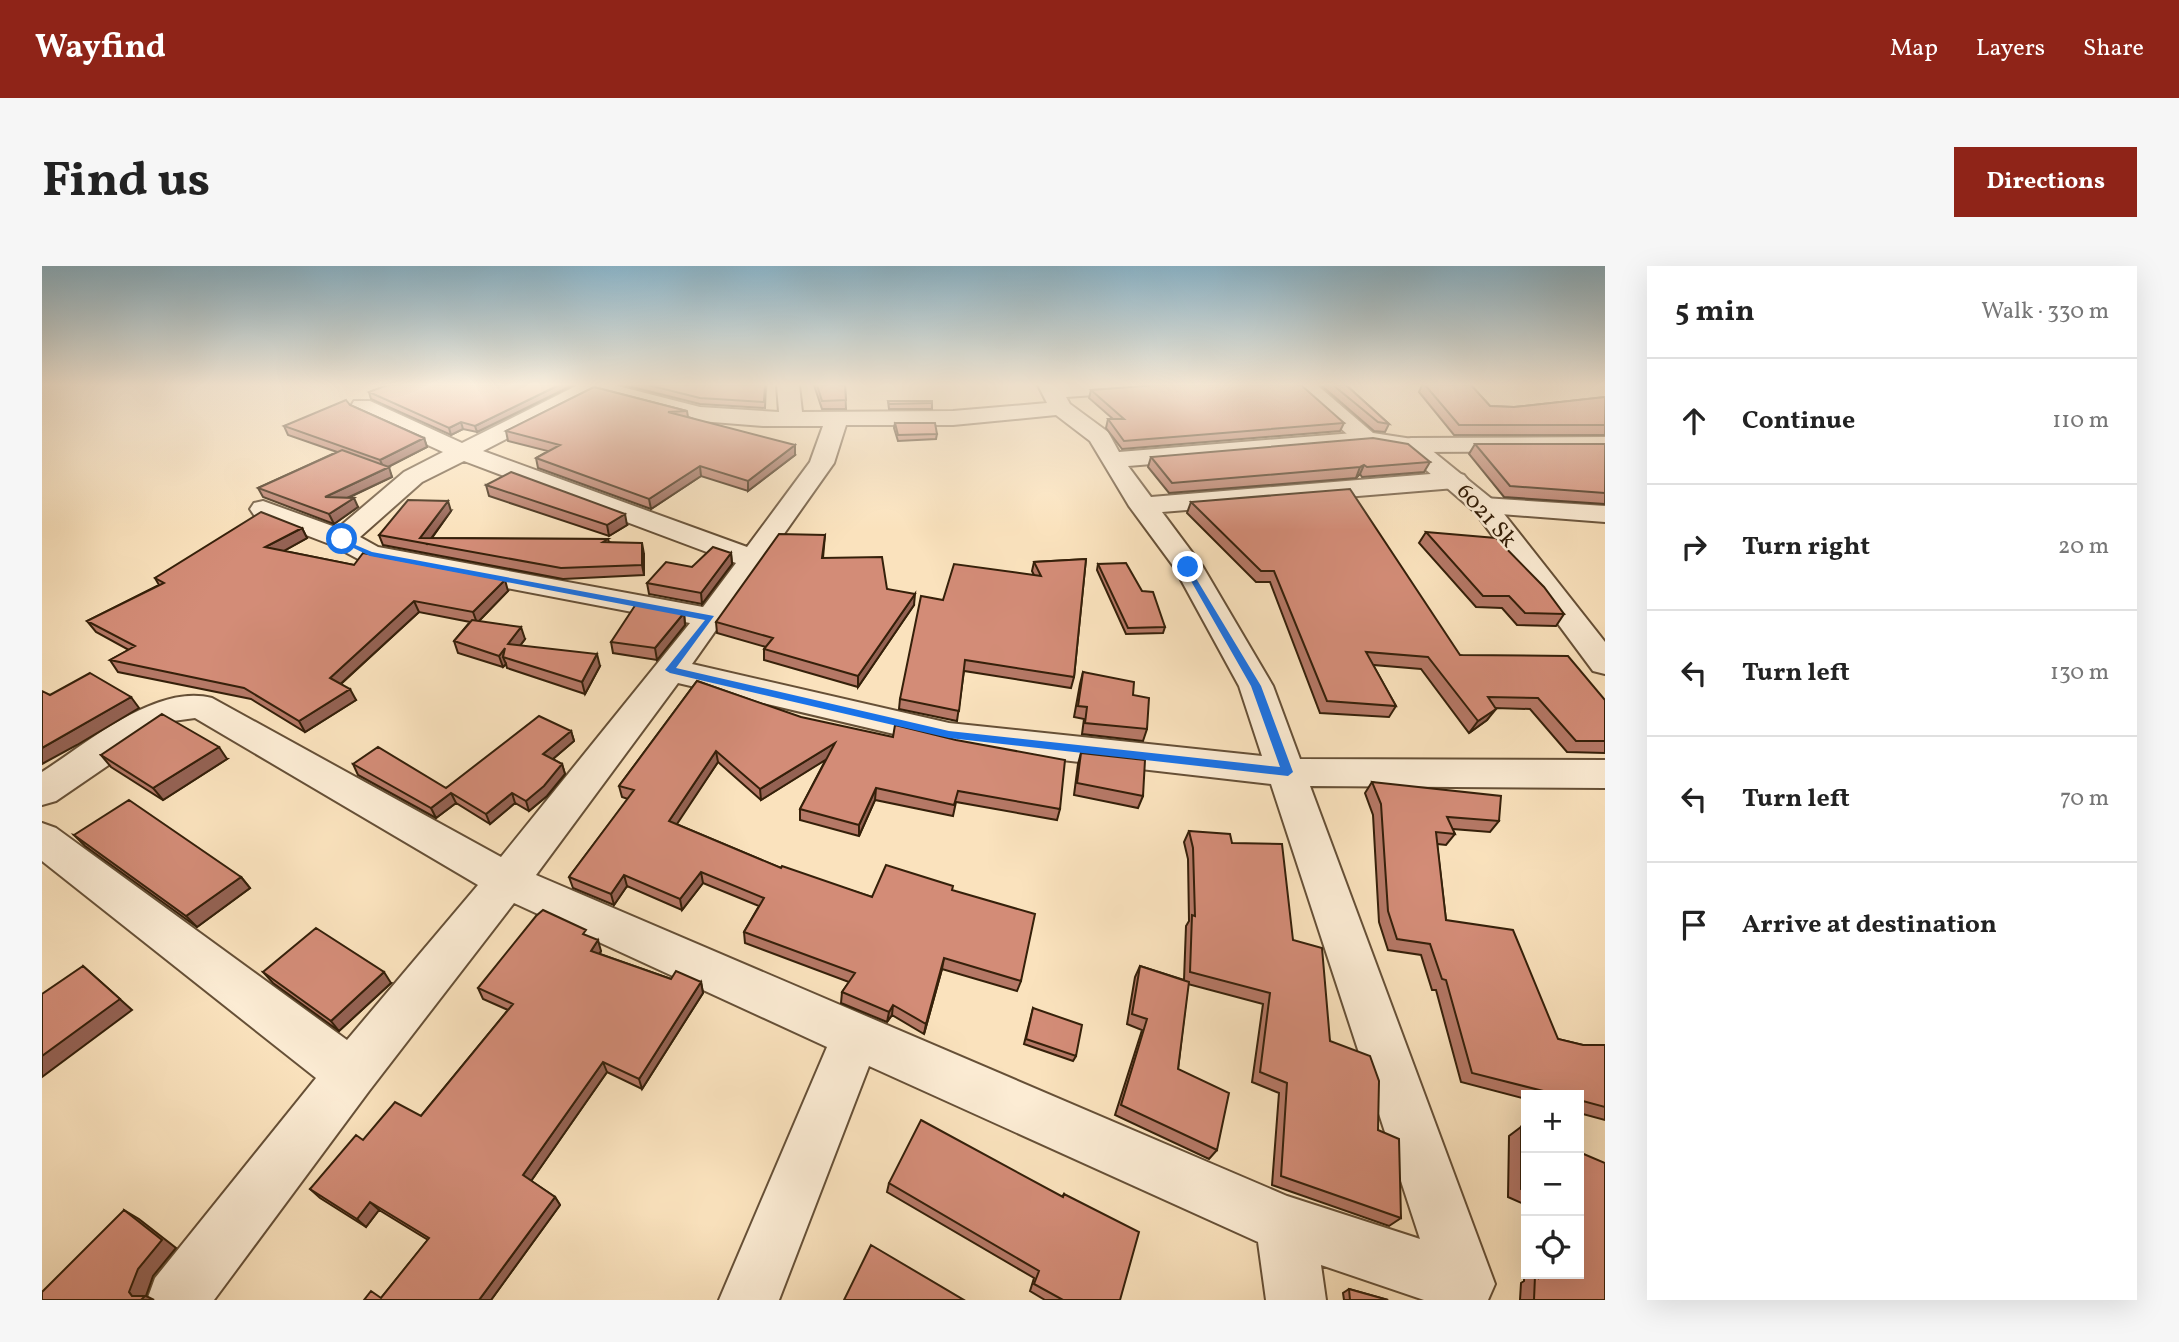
<!DOCTYPE html>
<html lang="en">
<head>
<meta charset="utf-8">
<style>
	:root { --surface:#fff; --page:#f6f6f6; --text:#222; --muted:#767676; --line:#e0e0e0; --accent:#8f2418 }
	body { margin:0; font-family:Vollkorn,serif; background:var(--page); color:var(--text) }
	.controls { position:absolute; right:21px; bottom:21px; display:grid; overflow:hidden; border-radius:0px; box-shadow:0 7px 28px #0002 }
	.controls button { width:63px; height:63px; display:grid; place-items:center; padding:0; border:0; border-bottom:2px solid var(--line); background:var(--surface); color:var(--text); font:35px sans-serif }
	.stop { position:absolute; width:21px; height:21px; margin:-16px; border:5px solid #1a73e8; border-radius:50%; background:#fff }
	.stop.end { background:#1a73e8; border-color:#fff; box-shadow:0 2px 7px #0008 }
	.list { margin:0; padding:0; list-style:none }
	h2 { display:flex; justify-content:space-between; align-items:center; height:91px; margin:0; padding:0 28px; font-size:30px }
	h2 small { font-size:23px; font-weight:400; color:var(--muted) }
	.list li { display:grid; grid-template-columns:46px 1fr auto; gap:21px; align-items:center; box-sizing:border-box; height:126px; padding:0 28px; border-top:2px solid var(--line) }
	.list b { display:block; font-size:26px; white-space:nowrap }
	.list em { font-size:23px; font-style:normal; color:var(--muted) }
	.icon { flex:none; width:38px; height:38px; fill:none; stroke:currentColor; stroke-width:2; stroke-linecap:round; stroke-linejoin:round }
	.map { position:relative; flex:none; width:1563px; height:1034px; overflow:hidden; border-radius:0px }
	header { display:flex; align-items:center; gap:42px; box-sizing:border-box; height:98px; padding:0 35px; background:var(--accent); color:#fff }
	header strong { font-size:33px }
	nav { display:flex; gap:38px; margin-inline-start:auto; font-size:24px }
	.intro { display:flex; align-items:center; justify-content:space-between; box-sizing:border-box; height:168px; padding:0 42px }
	h1 { margin:0; font-size:49px }
	.button { padding:18px 32px; border-radius:0px; background:var(--accent); color:#fff; font-size:24px; font-weight:700 }
	main { display:flex; gap:42px; padding:0 42px }
	aside { flex:1; background:var(--surface); border-radius:0px; box-shadow:0 7px 28px #0002 }
	.map>svg:first-child { display:block }
</style>
</head>
<body>
<header>
<strong>Wayfind</strong>
<nav><a>Map</a><a>Layers</a><a>Share</a></nav>
</header>
<div class="intro"><h1>Find us</h1><a class="button">Directions</a></div>
<main>
<div class="map">
<svg width="1563" height="1034" viewBox="0 0 1563 1034">
	<rect width="100%" height="100%" fill="#fae2bd"/>
	<filter id="stains"><feTurbulence type="fractalNoise" baseFrequency=".00286" numOctaves="4"/><feColorMatrix values="0 0 0 0 .2 0 0 0 0 .09 0 0 0 0 .02 0 0 0 .5 -.17"/></filter>
	<radialGradient id="worn" r=".72"><stop offset=".6" stop-color="#630" stop-opacity="0"/><stop offset="1" stop-color="#630" stop-opacity=".3"/></radialGradient>
	<g fill="none" stroke-linecap="round" stroke-linejoin="round">
		<defs>
			<path id="minor" d="M 536,119 L 572,119 L 658,141 L 737,146 L 735,119 L 757,119 L 760,146 L 911,145 L 1005,137 L 996,119 L 1122,119 L 1111,125 L 1024,131 L 1028,138 L 1066,166 L 1077,186 L 1324,166 L 1332,168 L 1336,173 L 1332,178 L 1324,180 L 1086,200 L 1109,231 L 1413,206 L 1422,209 L 1426,214 L 1422,219 L 1413,222 L 1120,246 L 1161,301 L 1231,420 L 1258,493 L 1563,494 L 1563,522 L 1268,520 L 1453,1018 L 1446,1034 L 1382,1034 L 1279,999 L 1284,1034 L 1224,1034 L 1216,976 L 827,800 L 737,1034 L 677,1034 L 785,781 L 472,637 L 327,825 L 172,1034 L 105,1034 L 113,1012 L 274,812 L 0,595 L 0,557 L 14,562 L 305,774 L 436,619 L 153,452 L 131,455 L 14,535 L 0,539 L 0,506 C 45,477 115,417 170,432 L 459,591 L 648,357 L 318,294 L 290,279 L 212,249 L 208,243 L 212,237 L 221,235 L 296,262 L 362,206 L 401,186 L 312,145 L 309,140 L 312,135 L 328,135 L 420,177 ZM 553,127 L 658,155 L 721,160 L 781,160 L 768,196 L 705,281 L 441,185 ZM 1014,149 L 1048,175 L 1087,240 L 1132,301 L 1197,420 L 1220,490 L 907,457 L 650,398 L 792,197 L 804,159 L 911,159 ZM 422,195 L 694,297 L 661,341 L 336,281 L 318,271 L 380,216 ZM 636,417 L 907,481 L 1229,518 L 1378,973 L 1245,930 L 494,609 Z
				M 1563,171 L 1563,185 L 1369,186 L 1361,184 L 1357,179 L 1361,174 L 1369,172 Z
				M 1442,232 L 1563,240 L 1563,256 L 1433,246 L 1429,240 L 1433,234 Z"/>
			<path id="tertiary" d="M 1251,119 L 1275,119 L 1331,167 L 1377,174 L 1451,234 L 1563,376 L 1563,408 L 1551,405 L 1433,246 L 1362,185 L 1316,178 Z"/>
		</defs>
		<!-- minor casing -->
		<use href="#minor" stroke="#665037" stroke-width="4"/>
		<!-- tertiary casing -->
		<use href="#tertiary" stroke="#665037" stroke-width="4"/>
		<!-- minor -->
		<use href="#minor" fill="#fcecd4" fill-rule="evenodd"/>
		<!-- tertiary -->
		<use href="#tertiary" fill="#fcecd4" fill-rule="evenodd"/>
	</g>
	<!-- wall -->
	<path fill="#b57866" stroke="#35200a" stroke-width="2" d="M 345,119 L 531,119 L 435,166 L 421,163 L 409,169 L 329,133 L 327,126 Z
		M 582,119 L 724,119 L 723,142 L 658,138 Z
		M 772,119 L 803,119 L 804,143 L 780,143 Z
		M 1279,119 L 1304,119 L 1347,158 L 1343,166 L 1332,165 Z
		M 1380,119 L 1429,119 L 1448,140 L 1472,141 L 1563,131 L 1563,169 L 1412,169 L 1377,126 Z
		M 1113,120 L 1302,157 L 1298,165 L 1080,183 L 1064,162 L 1066,153 L 1071,153 L 1047,132 L 1049,124 Z
		M 552,121 L 645,145 L 646,151 L 753,189 L 706,225 L 659,210 L 609,243 L 496,202 L 494,192 L 506,185 L 466,175 L 464,165 Z
		M 846,135 L 890,137 L 890,143 L 847,143 Z
		M 308,139 L 382,172 L 385,181 L 346,201 L 350,211 L 306,232 L 316,241 L 292,258 L 221,231 L 216,222 L 295,186 L 246,169 L 242,160 Z
		M 853,157 L 895,168 L 894,173 L 856,175 L 852,162 Z
		M 1433,178 L 1563,178 L 1563,238 L 1462,231 L 1427,188 Z
		M 1109,191 L 1388,196 L 1382,206 L 1320,211 L 1318,208 L 1314,212 L 1127,227 L 1106,201 Z
		M 444,219 L 585,259 L 567,270 L 447,230 Z
		M 1149,236 L 1418,389 L 1563,434 L 1563,487 L 1525,486 L 1488,443 L 1453,442 L 1445,454 L 1427,467 L 1379,403 L 1331,399 L 1354,440 L 1347,451 L 1278,447 L 1228,316 L 1214,316 L 1145,247 Z
		M 409,245 L 390,272 L 566,273 L 567,276 L 602,288 L 602,309 L 521,313 L 341,279 L 337,269 Z
		M 260,262 L 265,272 L 242,285 L 312,299 L 466,325 L 437,355 L 483,373 L 478,380 L 558,400 L 543,428 L 465,402 L 464,398 L 461,401 L 416,387 L 412,375 L 428,356 L 377,346 L 299,418 L 314,434 L 263,466 L 209,433 L 76,406 L 68,394 L 87,384 L 54,366 L 45,355 L 117,319 L 113,312 Z
		M 1384,266 L 1522,348 L 1514,360 L 1475,359 L 1460,342 L 1434,341 L 1377,277 Z
		M 783,269 L 781,292 L 845,323 L 872,339 L 816,421 L 722,394 L 722,383 L 724,381 L 675,367 L 674,356 Z
		M 689,287 L 690,298 L 660,338 L 607,328 L 605,317 Z
		M 1044,293 L 1032,411 L 1029,422 L 922,405 L 915,455 L 857,443 L 858,433 L 901,334 L 992,309 L 990,305 L 992,296 Z
		M 1056,298 L 1100,325 L 1123,361 L 1121,367 L 1084,368 L 1055,304 Z
		M 642,347 L 643,359 L 615,394 L 571,387 L 569,376 Z
		M 1041,406 L 1091,429 L 1105,463 L 1101,475 L 1040,468 L 1042,453 L 1032,451 L 1038,418 Z
		M 655,415 L 1018,543 L 1015,554 L 914,536 L 911,550 L 833,534 L 817,570 L 758,554 L 758,543 L 784,493 L 719,534 L 676,496 L 634,558 L 739,602 L 830,631 L 910,624 L 979,715 L 975,725 L 900,703 L 882,768 L 850,749 L 845,756 L 799,737 L 800,726 L 807,716 L 703,677 L 702,666 L 717,640 L 661,617 L 640,644 L 585,620 L 572,639 L 531,622 L 527,611 L 586,533 L 580,531 L 577,520 Z
		M 529,465 L 532,475 L 511,493 L 520,498 L 523,508 L 505,530 L 487,545 L 473,537 L 448,558 L 414,537 L 394,552 L 316,509 L 311,498 L 404,522 Z
		M 1039,487 L 1101,530 L 1096,542 L 1032,529 L 1036,498 Z
		M 59,489 L 185,493 L 121,534 L 69,501 Z
		M 1330,516 L 1457,555 L 1448,566 L 1410,563 L 1413,568 L 1404,579 L 1395,578 L 1404,654 L 1516,773 L 1541,779 L 1563,779 L 1563,854 L 1537,847 L 1537,829 L 1484,829 L 1484,833 L 1419,816 L 1394,724 L 1390,724 L 1379,689 L 1346,684 L 1337,656 L 1331,549 L 1323,527 Z
		M 1147,565 L 1190,577 L 1251,674 L 1288,775 L 1336,864 L 1359,952 L 1347,960 L 1230,919 L 1237,827 L 1210,816 L 1221,738 L 1146,718 L 1136,803 L 1175,884 L 1167,893 L 1073,849 L 1100,764 L 1085,758 L 1093,711 L 1098,700 L 1142,714 L 1144,660 L 1147,655 L 1146,593 L 1142,576 Z
		M 32,569 L 199,611 L 208,622 L 155,661 L 43,580 Z
		M 546,671 L 559,685 L 558,688 L 629,713 L 659,716 L 661,727 L 600,823 L 565,806 L 489,915 L 513,931 L 518,939 L 449,1034 L 322,1034 L 339,1032 L 386,974 L 337,944 L 324,961 L 278,932 L 268,923 L 321,874 L 379,850 L 466,744 L 441,733 L 436,722 Z
		M 221,706 L 349,717 L 297,765 L 231,717 Z
		M 991,742 L 1034,790 L 1031,795 L 982,778 Z
		M 1479,861 L 1484,864 L 1484,939 L 1466,931 L 1467,870 Z
		M 847,917 L 1020,931 L 1022,928 L 1078,1034 L 1003,1034 L 988,1025 L 992,1012 L 845,926 Z
		M 1484,941 L 1484,1008 L 1537,1008 L 1563,1034 L 1478,1034 L 1479,1017 L 1482,1015 Z
		M 1307,1023 L 1346,1034 L 1302,1034 L 1301,1027 Z"/>
	<!-- shaded-wall -->
	<path fill="#946253" stroke="#35200a" stroke-width="2" d="M 517,119 L 531,119 L 435,166 L 433,160 Z
		M 419,156 L 421,163 L 409,169 L 407,162 Z
		M 382,172 L 385,181 L 342,203 L 338,194 Z
		M 753,179 L 753,189 L 706,225 L 706,215 Z
		M 1322,199 L 1318,208 L 1314,212 L 1318,201 Z
		M 658,200 L 659,210 L 609,243 L 607,233 Z
		M 347,201 L 350,211 L 288,240 L 283,231 Z
		M 312,232 L 316,241 L 292,258 L 287,248 Z
		M 406,235 L 409,245 L 385,278 L 378,272 Z
		M 583,248 L 585,259 L 567,270 L 565,259 Z
		M 260,262 L 265,272 L 229,292 L 223,281 Z
		M 600,277 L 602,288 L 602,309 L 600,299 Z
		M 689,287 L 690,298 L 660,338 L 659,327 Z
		M 463,314 L 466,325 L 435,357 L 431,346 Z
		M 873,328 L 872,339 L 816,421 L 816,410 Z
		M 372,335 L 377,346 L 293,423 L 288,412 Z
		M 642,347 L 643,359 L 615,394 L 613,382 Z
		M 479,361 L 483,373 L 470,390 L 466,378 Z
		M 463,382 L 461,391 L 464,398 L 461,401 L 457,390 Z
		M 555,388 L 558,400 L 543,428 L 540,416 Z
		M 308,423 L 314,434 L 263,466 L 257,455 Z
		M 89,431 L 97,442 L 35,479 L 0,498 L 0,482 Z
		M 1454,443 L 1445,454 L 1427,467 L 1436,455 Z
		M 529,465 L 532,475 L 505,498 L 501,488 Z
		M 793,477 L 793,488 L 719,534 L 718,523 Z
		M 177,481 L 185,493 L 121,534 L 111,522 Z
		M 674,485 L 676,496 L 629,567 L 627,555 Z
		M 520,498 L 523,508 L 505,530 L 487,545 L 484,535 Z
		M 834,522 L 833,534 L 817,570 L 817,559 Z
		M 409,527 L 414,537 L 394,552 L 389,542 Z
		M 470,527 L 473,537 L 448,558 L 444,548 Z
		M 659,606 L 661,617 L 640,644 L 638,633 Z
		M 582,609 L 585,620 L 572,639 L 569,628 Z
		M 199,611 L 208,622 L 155,661 L 144,650 Z
		M 556,674 L 559,685 L 552,695 L 549,685 Z
		M 902,692 L 900,703 L 882,768 L 884,758 Z
		M 41,700 L 90,744 L 0,811 L 0,790 Z
		M 342,706 L 349,717 L 297,765 L 289,755 Z
		M 659,716 L 661,727 L 600,823 L 597,813 Z
		M 851,739 L 850,749 L 845,756 L 847,746 Z
		M 561,796 L 565,806 L 487,918 L 481,909 Z
		M 513,931 L 518,939 L 449,1034 L 437,1034 Z
		M 328,936 L 337,944 L 324,961 L 315,953 Z
		M 82,944 L 97,953 L 134,982 L 111,1010 L 104,1030 L 112,1034 L 99,1034 L 90,1030 L 87,1026 Z"/>
	<!-- building -->
	<path fill="#d38c77" stroke="#35200a" stroke-width="2" d="M 345,119 L 517,119 L 433,160 L 419,156 L 407,162 L 327,126 Z
		M 606,119 L 723,119 L 722,136 L 658,132 Z
		M 775,119 L 803,119 L 804,134 L 780,135 Z
		M 1115,119 L 1259,119 L 1302,157 L 1082,175 L 1066,153 L 1082,153 L 1049,124 Z
		M 1291,119 L 1304,119 L 1347,158 L 1336,156 Z
		M 1383,119 L 1429,119 L 1448,140 L 1472,141 L 1563,131 L 1563,159 L 1417,159 Z
		M 552,121 L 645,145 L 626,146 L 753,179 L 706,215 L 658,200 L 607,233 L 494,192 L 518,179 L 464,165 Z
		M 304,134 L 308,139 L 382,172 L 338,194 L 242,160 Z
		M 846,135 L 890,135 L 890,137 L 847,138 Z
		M 853,157 L 893,157 L 895,168 L 856,169 Z
		M 1331,172 L 1366,178 L 1388,196 L 1325,201 L 1322,199 L 1318,201 L 1130,217 L 1109,191 Z
		M 1433,178 L 1563,178 L 1563,227 L 1468,220 Z
		M 300,184 L 347,201 L 283,231 L 312,232 L 287,248 L 216,222 Z
		M 469,206 L 583,248 L 565,259 L 444,219 Z
		M 1308,223 L 1418,389 L 1526,390 L 1563,434 L 1563,475 L 1534,475 L 1496,432 L 1446,431 L 1454,443 L 1436,455 L 1386,391 L 1324,386 L 1354,440 L 1285,435 L 1232,305 L 1219,305 L 1149,236 Z
		M 366,234 L 406,235 L 378,272 L 566,273 L 561,276 L 600,277 L 600,299 L 519,302 L 337,269 Z
		M 219,246 L 260,262 L 223,281 L 312,299 L 321,287 L 463,314 L 431,346 L 372,335 L 288,412 L 308,423 L 257,455 L 202,422 L 68,394 L 93,380 L 45,355 L 122,317 L 113,312 Z
		M 1384,266 L 1454,272 L 1502,321 L 1522,348 L 1483,347 L 1467,330 L 1441,330 Z
		M 737,268 L 783,269 L 780,292 L 840,291 L 845,323 L 873,328 L 816,410 L 722,383 L 731,372 L 674,356 Z
		M 671,281 L 689,287 L 659,327 L 605,317 L 624,296 L 650,301 Z
		M 1044,293 L 1032,411 L 923,394 L 917,445 L 858,433 L 879,330 L 901,334 L 912,298 L 999,310 L 992,296 Z
		M 1084,297 L 1100,325 L 1111,326 L 1123,361 L 1086,362 L 1056,298 Z
		M 594,338 L 642,347 L 613,382 L 569,376 Z
		M 430,354 L 479,361 L 466,378 L 555,388 L 540,416 L 461,391 L 463,382 L 457,390 L 412,375 Z
		M 1041,406 L 1092,416 L 1091,429 L 1107,432 L 1105,463 L 1043,457 L 1045,441 L 1036,440 Z
		M 48,407 L 89,431 L 0,482 L 0,425 L 8,429 Z
		M 655,415 L 759,451 L 851,471 L 853,459 L 914,474 L 1023,494 L 1018,543 L 916,525 L 912,539 L 834,522 L 817,559 L 758,543 L 793,477 L 718,523 L 674,485 L 627,555 L 739,602 L 740,600 L 830,631 L 844,599 L 911,620 L 910,624 L 993,648 L 979,715 L 902,692 L 884,758 L 851,739 L 847,746 L 800,726 L 813,707 L 702,666 L 722,632 L 659,606 L 638,633 L 582,609 L 569,628 L 527,611 L 592,524 L 577,520 Z
		M 120,448 L 177,481 L 111,522 L 59,489 Z
		M 497,450 L 529,465 L 501,488 L 520,498 L 502,520 L 484,535 L 470,527 L 444,548 L 409,527 L 389,542 L 311,498 L 336,481 L 404,522 Z
		M 1039,487 L 1103,494 L 1101,530 L 1035,517 Z
		M 1330,516 L 1459,530 L 1457,555 L 1405,551 L 1413,568 L 1394,566 L 1404,654 L 1471,664 L 1516,773 L 1541,779 L 1563,779 L 1563,841 L 1537,834 L 1537,829 L 1517,829 L 1430,807 L 1404,714 L 1400,713 L 1388,678 L 1355,673 L 1346,645 L 1339,538 Z
		M 87,534 L 199,611 L 144,650 L 32,569 Z
		M 1147,565 L 1188,568 L 1190,577 L 1240,578 L 1251,674 L 1280,682 L 1288,775 L 1328,790 L 1337,815 L 1336,864 L 1357,873 L 1359,952 L 1239,910 L 1245,817 L 1218,806 L 1228,727 L 1148,706 L 1150,649 L 1153,650 L 1151,582 Z
		M 501,644 L 544,664 L 541,668 L 556,674 L 549,685 L 629,713 L 634,705 L 659,716 L 597,813 L 561,796 L 481,909 L 513,931 L 437,1034 L 322,1034 L 329,1025 L 339,1032 L 387,972 L 328,936 L 315,953 L 268,923 L 314,869 L 321,874 L 353,836 L 379,850 L 471,738 L 436,722 L 494,650 Z
		M 274,662 L 342,706 L 289,755 L 221,706 Z
		M 41,700 L 78,733 L 0,790 L 0,728 Z
		M 1098,700 L 1147,716 L 1136,803 L 1187,827 L 1175,884 L 1079,839 L 1105,753 L 1090,748 Z
		M 991,742 L 1040,759 L 1034,790 L 984,773 Z
		M 879,854 L 1021,931 L 1022,928 L 1097,966 L 1078,1034 L 1021,1034 L 992,1018 L 997,1005 L 847,917 Z
		M 1479,861 L 1484,864 L 1484,925 L 1479,923 Z
		M 1537,886 L 1563,897 L 1563,1034 L 1492,1034 L 1493,1010 L 1496,1012 L 1496,1008 L 1537,1008 Z
		M 82,944 L 120,974 L 96,1003 L 87,1026 L 90,1030 L 103,1030 L 99,1034 L 0,1034 L 0,1026 Z
		M 829,979 L 922,1034 L 802,1034 Z
		M 1307,1023 L 1346,1034 L 1308,1034 Z"/>
	<!-- sky -->
	<linearGradient id="sky" x2="0" y2="1"><stop stop-color="#8bb8cf"/><stop offset="0.45" stop-color="#fdf2e1"/><stop offset="1" stop-color="#fdf2e1" stop-opacity="0"/></linearGradient>
	<rect width="1563" height="264" fill="url(#sky)"/>
	<!-- route -->
	<path fill="#1a73e8" d="M 297,272 L 330,286 L 672,350 L 634,402 L 907,465 L 1238,501 L 1209,420 L 1141,301 L 1146,299 L 1219,420 L 1251,506 L 1246,510 L 907,472 L 628,407 L 623,404 L 663,354 L 328,290 L 297,275 Z"/>
	<g text-anchor="middle" dominant-baseline="central" stroke-width="5" stroke-linejoin="round" paint-order="stroke">
		<!-- far-street labels -->
		<g font-size="23" fill="#35200a" stroke="#fcecd4">
			<text transform="translate(1444 250) rotate(48)">6021 Sk</text>
		</g>
	</g>
	<rect width="100%" height="100%" filter="url(#stains)"/>
	<rect width="100%" height="100%" fill="url(#worn)"/>
</svg>
<div class="controls">
<button>+</button>
<button>−</button>
<button><svg class="icon" aria-label="locate" viewBox="0 0 24 24"><circle cx="12" cy="12" r="6"/><path d="M12 2v4M12 18v4M2 12h4M18 12h4"/></svg></button>
</div>
<div class="stop" style="left:300px;top:273px"></div>
<div class="stop end" style="left:1146px;top:301px"></div>
</div>
<aside>
<h2>5 min<small>Walk · 330 m</small></h2>
<ul class="list">
<li><svg class="icon" aria-label="ahead" viewBox="0 0 24 24"><path d="M12 20V5M6 11l6-6 6 6"/></svg><div><b>Continue</b></div><em>110 m</em></li>
<li><svg class="icon" aria-label="right" viewBox="0 0 24 24"><path d="M7 20v-9h11M14 6l5 5-5 5"/></svg><div><b>Turn right</b></div><em>20 m</em></li>
<li><svg class="icon" aria-label="left" viewBox="0 0 24 24"><path d="M17 20v-9H6M10 6l-5 5 5 5"/></svg><div><b>Turn left</b></div><em>130 m</em></li>
<li><svg class="icon" aria-label="left" viewBox="0 0 24 24"><path d="M17 20v-9H6M10 6l-5 5 5 5"/></svg><div><b>Turn left</b></div><em>70 m</em></li>
<li><svg class="icon" aria-label="arrive" viewBox="0 0 24 24"><path d="M6 21V4h12l-3 4 3 4H6"/></svg><div><b>Arrive at destination</b></div></li>
</ul>
</aside>
</main>
</body>
</html>
